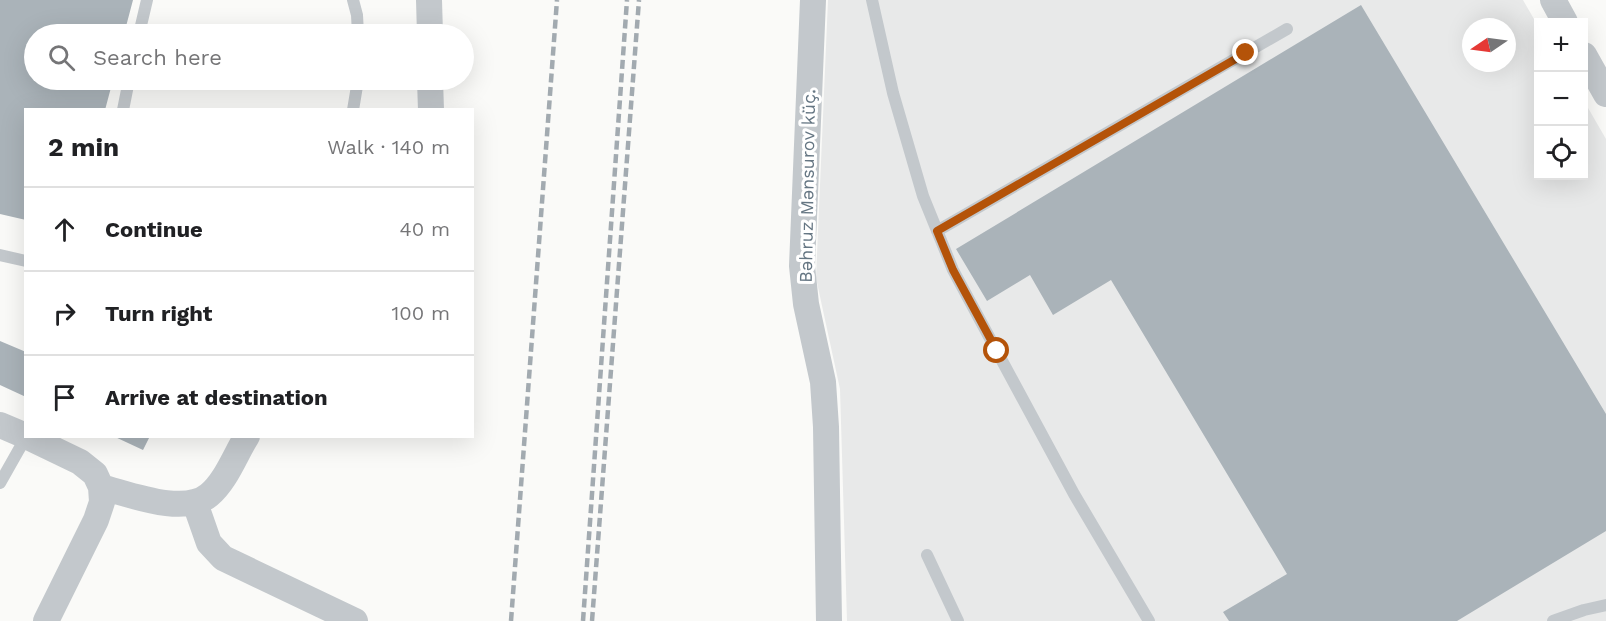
<!DOCTYPE html>
<html lang="en">
<head>
<meta charset="utf-8">
<style>
	:root { --surface:#fff; --page:#f2f2f2; --text:#202124; --muted:#757577; --line:#e0e0e0 }
	body { margin:0; font-family:"Work Sans",sans-serif; background:var(--page); color:var(--text) }
	.controls { position:absolute; right:18px; top:18px; display:grid; overflow:hidden; border-radius:0px; box-shadow:0 6px 24px #0002 }
	.controls button { width:54px; height:54px; display:grid; place-items:center; padding:0; border:0; border-bottom:2px solid var(--line); background:var(--surface); color:var(--text); font:30px sans-serif }
	.compass { position:absolute; left:1462px; top:18px; width:54px; height:54px; border-radius:50%; background:var(--surface); box-shadow:0 6px 24px #0002; rotate:257deg }
	.stop { position:absolute; width:18px; height:18px; margin:-14px; border:4px solid #b45309; border-radius:50%; background:#fff }
	.stop.end { background:#b45309; border-color:#fff; box-shadow:0 2px 6px #0008 }
	.list { margin:0; padding:0; list-style:none }
	h2 { display:flex; justify-content:space-between; align-items:center; height:78px; margin:0; padding:0 24px; font-size:26px }
	h2 small { font-size:20px; font-weight:400; color:var(--muted) }
	.list li { display:grid; grid-template-columns:39px 1fr auto; gap:18px; align-items:center; box-sizing:border-box; height:84px; padding:0 24px; border-top:2px solid var(--line) }
	.list b { display:block; font-size:22px; white-space:nowrap }
	.list em { font-size:20px; font-style:normal; color:var(--muted) }
	.icon { flex:none; width:33px; height:33px; fill:none; stroke:currentColor; stroke-width:2; stroke-linecap:round; stroke-linejoin:round }
	.map { position:relative; flex:none; width:1606px; height:621px; overflow:hidden }
	.search { position:absolute; background:var(--surface); box-shadow:0 6px 24px #0002; left:24px; top:24px; width:450px; height:66px; display:flex; align-items:center; gap:15px; box-sizing:border-box; padding:0 21px; border-radius:33px; color:var(--muted); font-size:22px }
	.panel { position:absolute; background:var(--surface); box-shadow:0 6px 24px #0002; left:24px; top:108px; width:450px; height:330px; border-radius:0px }
	.map>svg:first-child { display:block }
</style>
</head>
<body>
<div class="map">
<svg width="1606" height="621" viewBox="0 0 1606 621">
	<rect width="100%" height="100%" fill="#fafaf8"/>
	<!-- built -->
	<path fill="#e8e9e9" fill-rule="evenodd" d="M 828,0 L 1523,0 L 1538,26 L 1538,176 L 1584,176 L 1584,101 L 1606,139 L 1606,621 L 847,621 L 840,389 L 816,278 ZM 1471,27 L 1507,27 L 1507,63 L 1471,63 Z"/>
	<!-- building -->
	<path fill="#aab3b9" d="M 0,0 L 133,0 L 124,34 L 34,34 L 34,80 L 113,80 L 105,110 L 26,110 L 26,220 L 0,214 Z
		M 1361,5 L 1606,414 L 1606,531 L 1457,621 L 1229,621 L 1223,612 L 1287,574 L 1111,280 L 1053,315 L 1030,275 L 987,301 L 956,249 Z
		M 0,341 L 26,352 L 26,397 L 0,385 Z
		M 113,436 L 150,436 L 143,450 Z"/>
	<g fill="none" stroke-linecap="round" stroke-linejoin="round">
		<!-- lane -->
		<path stroke="#c3c8cc" stroke-width="12" d="M 353,0 L 357,15 L 358,34
			M 872,0 L 893,93 L 923,196 L 953,270 L 1074,494 L 1149,621
			M 139,34 L 147,0
			M 123,110 L 129,80
			M 353,110 L 358,80
			M 937,231 L 1287,29
			M 0,255 L 26,261
			M 0,483 L 26,437
			M 927,555 L 958,621
			M 1553,621 L 1584,610 L 1606,605"/>
		<!-- street -->
		<path stroke="#c3c8cc" stroke-width="26" d="M 429,0 L 430,34
			M 813,0 L 802,266 L 806,304 L 823,382 L 826,427 L 829,621
			M 1553,0 L 1565,22
			M 1584,55 L 1606,94
			M 430,80 L 431,110
			M 0,425 L 26,436
			M 26,436 L 80,462 L 95,474 L 101,487 L 102,502 L 96,520 L 46,621
			M 101,487 C 129,494 184,516 209,495 C 226,481 235,455 247,436
			M 195,503 L 209,543 L 223,558 L 355,621"/>
		<!-- rail -->
		<path stroke="#a2aab0" stroke-width="4.5" stroke-dasharray="9 4.5" stroke-linecap="butt" d="M 511,621 L 557,0
			M 583,621 L 627,0
			M 592,621 L 639,0"/>
	</g>
	<g fill="none" stroke-linecap="round" stroke-linejoin="round">
		<!-- route -->
		<path stroke="#b45309" stroke-width="8" d="M 997,351 L 953,270 L 937,231 L 1246,53"/>
	</g>
	<g text-anchor="middle" dominant-baseline="central" stroke-width="6" stroke-linejoin="round" paint-order="stroke">
		<!-- street labels -->
		<g font-size="18" fill="#657683" stroke="#fff">
			<text transform="translate(807 186) rotate(-89)">Bəhruz Mənsurov küç.</text>
		</g>
	</g>
</svg>
<div class="controls">
<button>+</button>
<button>−</button>
<button><svg class="icon" aria-label="locate" viewBox="0 0 24 24"><circle cx="12" cy="12" r="6"/><path d="M12 2v4M12 18v4M2 12h4M18 12h4"/></svg></button>
</div>
<svg class="compass" viewBox="-18 -18 36 36"><path d="M0-13l5 13h-10z" fill="#e53935"/><path d="M0 13l5-13h-10z" fill="#757577"/></svg>
<div class="stop" style="left:997px;top:351px"></div>
<div class="stop end" style="left:1246px;top:53px"></div>
<div class="search"><svg class="icon" aria-label="search" viewBox="0 0 24 24"><circle cx="10" cy="10" r="6"/><path d="M15 15l6 6"/></svg>Search here</div>
<section class="panel">
<h2>2 min<small>Walk · 140 m</small></h2>
<ul class="list">
<li><svg class="icon" aria-label="ahead" viewBox="0 0 24 24"><path d="M12 20V5M6 11l6-6 6 6"/></svg><div><b>Continue</b></div><em>40 m</em></li>
<li><svg class="icon" aria-label="right" viewBox="0 0 24 24"><path d="M7 20v-9h11M14 6l5 5-5 5"/></svg><div><b>Turn right</b></div><em>100 m</em></li>
<li><svg class="icon" aria-label="arrive" viewBox="0 0 24 24"><path d="M6 21V4h12l-3 4 3 4H6"/></svg><div><b>Arrive at destination</b></div></li>
</ul>
</section>
</div>
</body>
</html>
